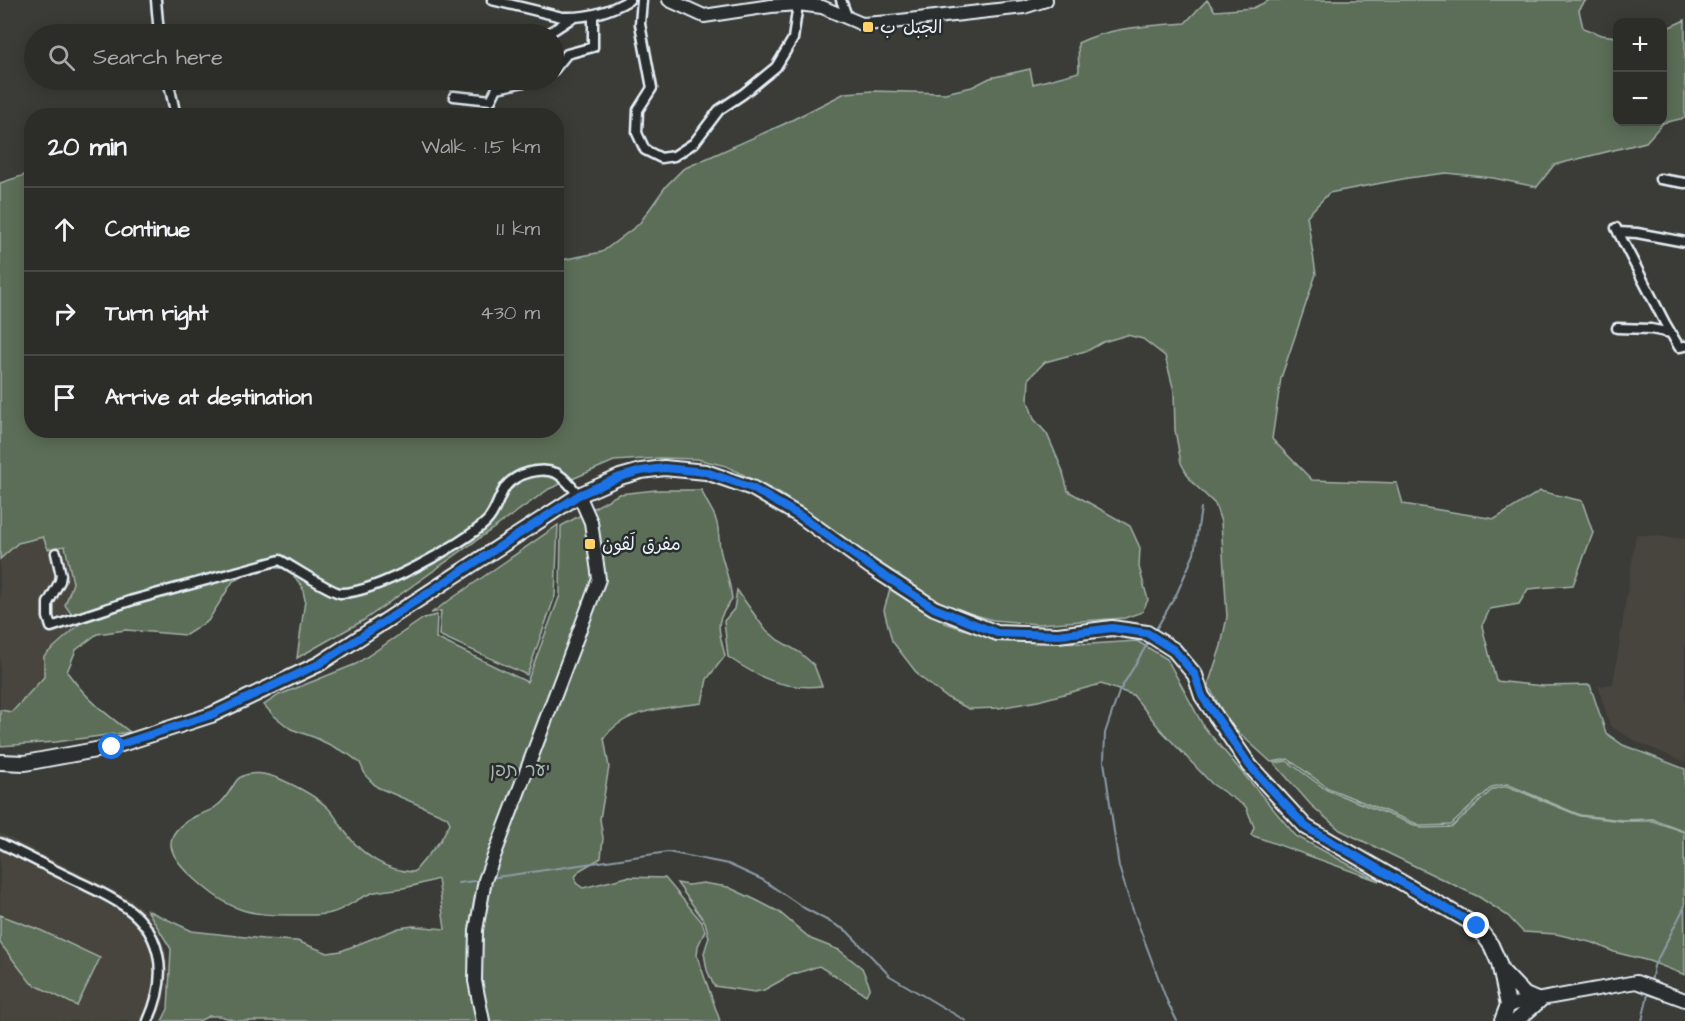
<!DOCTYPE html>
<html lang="en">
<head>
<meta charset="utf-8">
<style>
	:root { --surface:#2c2c29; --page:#343431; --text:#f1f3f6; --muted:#a6a7a8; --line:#484846 }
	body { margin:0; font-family:"Architects Daughter","Playpen Sans Arabic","Playpen Sans Hebrew",sans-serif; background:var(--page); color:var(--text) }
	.controls { position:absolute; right:18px; top:18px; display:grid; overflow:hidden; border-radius:12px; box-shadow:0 3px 15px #0003 }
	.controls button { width:54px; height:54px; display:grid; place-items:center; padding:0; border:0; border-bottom:2px solid var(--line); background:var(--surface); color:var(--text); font:30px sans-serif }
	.stop { position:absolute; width:18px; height:18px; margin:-14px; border:4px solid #1a73e8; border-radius:50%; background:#fff }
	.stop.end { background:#1a73e8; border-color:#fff; box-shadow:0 2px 6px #0008 }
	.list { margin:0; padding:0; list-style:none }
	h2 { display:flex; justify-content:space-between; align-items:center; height:78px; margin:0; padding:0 24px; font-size:26px }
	h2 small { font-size:20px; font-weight:400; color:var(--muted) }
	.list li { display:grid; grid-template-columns:39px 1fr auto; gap:18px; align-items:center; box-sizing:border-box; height:84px; padding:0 24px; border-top:2px solid var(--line) }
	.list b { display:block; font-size:22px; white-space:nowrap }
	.list em { font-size:20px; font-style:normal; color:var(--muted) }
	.icon { flex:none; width:33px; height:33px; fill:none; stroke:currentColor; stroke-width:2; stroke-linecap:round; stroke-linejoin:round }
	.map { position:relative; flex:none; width:1685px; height:1021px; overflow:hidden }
	.search { position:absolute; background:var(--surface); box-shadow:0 3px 15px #0003; left:24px; top:24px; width:540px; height:66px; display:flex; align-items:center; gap:15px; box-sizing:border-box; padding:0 21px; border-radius:33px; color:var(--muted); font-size:22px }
	.panel { position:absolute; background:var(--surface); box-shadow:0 3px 15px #0003; left:24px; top:108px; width:540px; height:330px; border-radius:24px }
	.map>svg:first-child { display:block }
</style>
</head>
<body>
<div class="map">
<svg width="1685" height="1021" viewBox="0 0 1685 1021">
	<rect width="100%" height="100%" fill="#3b3b37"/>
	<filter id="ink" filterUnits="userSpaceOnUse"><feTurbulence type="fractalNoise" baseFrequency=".0167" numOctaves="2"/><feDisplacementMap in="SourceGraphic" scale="12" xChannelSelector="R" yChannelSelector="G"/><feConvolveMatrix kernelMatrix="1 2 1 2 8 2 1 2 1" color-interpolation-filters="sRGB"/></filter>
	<g filter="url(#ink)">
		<!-- built -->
		<path fill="#47453d" d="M 1636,534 L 1685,539 L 1685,762 L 1637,742 L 1610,726 L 1598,686 L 1613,684 Z
			M 44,537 L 48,549 L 65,545 L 73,583 L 65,606 L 79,625 L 44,656 L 44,677 L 12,712 L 0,710 L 0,559 L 18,543 Z
			M 0,833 L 128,897 L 141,907 L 153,921 L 166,950 L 169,970 L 164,1003 L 155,1021 L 0,1021 Z"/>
		<!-- green -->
		<path fill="#5c6e58" stroke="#a2b0a8" stroke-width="1.5" d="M 1207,0 L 1215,11 L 1253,8 L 1270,0 L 1586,0 L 1579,10 L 1583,28 L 1601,35 L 1617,37 L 1618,122 L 1662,122 L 1663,30 L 1685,20 L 1685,118 L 1663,123 L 1646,142 L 1554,165 L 1537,187 L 1493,178 L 1446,173 L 1408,178 L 1329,193 L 1307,216 L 1316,274 L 1281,378 L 1272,439 L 1312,480 L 1397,483 L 1403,504 L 1495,519 L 1540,491 L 1582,501 L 1593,533 L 1573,585 L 1528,589 L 1519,604 L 1490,609 L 1482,626 L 1496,681 L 1543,686 L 1590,685 L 1606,733 L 1623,745 L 1685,769 L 1685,831 L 1653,819 L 1622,820 L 1580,815 L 1507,784 L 1492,787 L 1451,825 L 1422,826 L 1328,788 L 1288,759 L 1271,762 L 1229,724 L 1208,685 L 1221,646 L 1227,617 L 1221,522 L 1215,504 L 1191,481 L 1181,463 L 1175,430 L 1174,391 L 1165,356 L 1143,339 L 1127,335 L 1103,342 L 1089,350 L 1045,362 L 1029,378 L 1028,401 L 1034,419 L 1047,434 L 1062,469 L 1068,491 L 1130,526 L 1140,548 L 1139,567 L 1148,600 L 1142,612 L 1125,618 L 1038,624 L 993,620 L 954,609 L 926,595 L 779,493 L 726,466 L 697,459 L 660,458 L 614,461 L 549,489 L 364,620 L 297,658 L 305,600 L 302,586 L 287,568 L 263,568 L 233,581 L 208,621 L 186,635 L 126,630 L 97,634 L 76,650 L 67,672 C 88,700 102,711 130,732 L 56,742 L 0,746 L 0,710 L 12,712 L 44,677 L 44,656 L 79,625 L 65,605 L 73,583 L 65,546 L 48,549 L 43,537 L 18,543 L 0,559 L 0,183 L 31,173 L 32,430 L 556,430 L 556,274 L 562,260 L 602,252 L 639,224 L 666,186 L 683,169 L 784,124 L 845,93 L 873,91 L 945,93 L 972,87 L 990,78 L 1030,69 L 1033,84 L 1079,72 L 1078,43 C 1111,27 1148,26 1185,23 Z
			M 656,490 L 702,490 C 705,502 713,509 716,520 C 720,531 718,542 721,553 C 725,569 731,584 732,600 C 713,623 719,629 725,656 L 707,679 L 702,703 C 668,708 626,708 604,738 L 609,767 L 600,819 L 603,838 L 601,858 L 580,870 L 575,877 L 576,883 L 583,888 L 627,877 L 665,878 L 702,922 L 705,931 L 698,946 L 697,956 L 720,1021 L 236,1021 L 220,1016 L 209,1016 L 199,1021 L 162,1021 L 168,1009 L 171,949 L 147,910 L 192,931 L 263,939 L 297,941 L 328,953 L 341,951 L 399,928 L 413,926 L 445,929 L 438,879 C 427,882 415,886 403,888 C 393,890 382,890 372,893 C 357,898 345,910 331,913 C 320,916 306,915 295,915 C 249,916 230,911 196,880 C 171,858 156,837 194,817 C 200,814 208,812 214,808 C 226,800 229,791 237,780 C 247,769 268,774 280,779 C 296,786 314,795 327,807 C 335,814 339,824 346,833 C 362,855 386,871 414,872 L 440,841 L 450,823 L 447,817 L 377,787 L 366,776 L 360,763 L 348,754 L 316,738 L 291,729 L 273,715 L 264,705 L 279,695 L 356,664 L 424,618 L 437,615 L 436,638 L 527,682 L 560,595 L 561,526 L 619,494 Z
			M 558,525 L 555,596 L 527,675 L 439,635 L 441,611 L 431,613 Z
			M 891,585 L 945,623 L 975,633 L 1021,639 L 1090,644 L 1137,641 L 1167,659 L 1204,727 L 1296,836 L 1379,881 L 1251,835 L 1254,827 L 1246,807 L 1212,784 L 1160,729 L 1133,695 L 1101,684 L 1038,701 L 999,708 L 969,709 L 946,697 L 919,676 L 892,641 L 884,610 Z
			M 737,590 L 764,628 L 778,640 L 799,652 L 814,665 L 822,686 C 783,690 759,678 728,657 L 724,621 L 734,609 Z
			M 1287,761 L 1327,790 L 1422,828 L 1452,827 L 1493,789 L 1507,786 L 1580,816 L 1622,821 L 1653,821 L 1684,832 L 1685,975 L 1649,961 L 1614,952 L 1594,943 L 1556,934 L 1523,932 L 1508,916 L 1479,897 L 1340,830 L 1311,805 L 1274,763 Z
			M 677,883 L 688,885 L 703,883 L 728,887 L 758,901 L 779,912 L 811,939 L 839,950 L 862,968 L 870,987 L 866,995 L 819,966 L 791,975 L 764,990 L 755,992 L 714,986 L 707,970 L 704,953 L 709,937 L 705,922 Z
			M 0,915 L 40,930 L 100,958 L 77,1006 L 31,983 L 0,943 Z"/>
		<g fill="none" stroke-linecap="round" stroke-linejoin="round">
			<!-- stream -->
			<path stroke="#8c9ca8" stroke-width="2" d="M 1155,631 L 1177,593 L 1194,554 L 1201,508
				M 1149,641 L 1119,692 L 1105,733 L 1104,761 L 1119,867 L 1130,902 L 1167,1001 L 1177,1021
				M 490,878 L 668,852 L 728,864 L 763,880 L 804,908 L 847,931 L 890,976 L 966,1021
				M 458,883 L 482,880
				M 1651,982 L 1654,966 L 1685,906
				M 1642,1021 L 1649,990"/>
			<defs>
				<path id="street" d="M 156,0 L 159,34
					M 492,0 L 562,17 C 585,18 609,12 629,0
					M 642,0 L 640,24 L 652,88 L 638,110 L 637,133 L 645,150 L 661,158 L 674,156 L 694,143 L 719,110 L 743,94 L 776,67 L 793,39 L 798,4
					M 841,0 L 847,16
					M 542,34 L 549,33 L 572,18
					M 554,70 L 567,54 L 593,47 L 593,15
					M 168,80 L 176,116
					M 454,96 L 491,100 L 497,88 L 533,80
					M 1660,179 L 1685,183
					M 1616,228 L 1665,323 L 1679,347 L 1685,346
					M 1618,232 L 1637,233 L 1685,242
					M 1617,328 L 1651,329 L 1671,333
					M 56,553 L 61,575 L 60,581 L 48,603 L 48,617 L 51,627 L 133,600 L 280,560 C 291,566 331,592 340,593 C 373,594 462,545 486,522 C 496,513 498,497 506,486 C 517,473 540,467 556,473 C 565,477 572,488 579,495
					M 0,843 C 25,855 50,868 75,880 C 89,887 103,893 116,901 C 164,928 169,975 148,1021"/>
				<path id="secondary" d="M 669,0 L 704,16 L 771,6 L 798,4 L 822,7 L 862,24 L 891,22 L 1024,7 L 1046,0
					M 1508,1005 L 1636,982 L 1685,1000
					M 483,1021 L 475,981 L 476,930 L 485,880 L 599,579 L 591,522 L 579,495"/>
				<path id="primary" d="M 0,762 L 25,763 L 112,747 L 211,715 L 319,664 L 579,495 L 620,477 L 641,471 L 664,468 L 706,472 L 752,488 L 802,517 L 871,567 L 934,608 L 997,633 L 1058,635 L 1112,628 L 1147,633 L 1174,650 L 1195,675 L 1202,696 L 1250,766 L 1306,827 L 1477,926 L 1491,945 L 1499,963 L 1508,1005 L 1502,1021
					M 1502,971 L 1525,995 L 1539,1001
					M 1516,1021 L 1539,1001"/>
			</defs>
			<!-- street casing -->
			<use href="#street" stroke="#e8f1f8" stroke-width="13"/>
			<!-- secondary casing -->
			<use href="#secondary" stroke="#e8f1f8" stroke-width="16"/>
			<!-- primary casing -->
			<use href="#primary" stroke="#e8f1f8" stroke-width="18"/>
			<!-- street -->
			<use href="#street" stroke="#2a2d2e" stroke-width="8"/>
			<!-- secondary -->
			<use href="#secondary" stroke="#2a2d2e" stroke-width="12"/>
			<!-- primary -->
			<use href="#primary" stroke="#2a2d2e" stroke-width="14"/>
		</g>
	</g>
	<g fill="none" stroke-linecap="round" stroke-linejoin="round" filter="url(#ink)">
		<!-- route -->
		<path stroke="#1a73e8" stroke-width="8" d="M 112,747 L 211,715 L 319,664 L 579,495 L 620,477 L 641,471 L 664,468 L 706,472 L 752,488 L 802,517 L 871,567 L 934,608 L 997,633 L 1058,635 L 1112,628 L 1147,633 L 1174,650 L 1195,675 L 1202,696 L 1250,766 L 1306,827 L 1477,926"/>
	</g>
	<!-- markers -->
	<g fill="#ffd166" stroke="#2a2d2e" stroke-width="2">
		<rect x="862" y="21" width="12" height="12" rx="3"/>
		<rect x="584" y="538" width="12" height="12" rx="3"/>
	</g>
	<g text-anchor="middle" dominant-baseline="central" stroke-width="5" stroke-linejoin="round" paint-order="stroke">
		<!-- poi labels -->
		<g font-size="18" fill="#e8f1f8" stroke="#2a2d2e" text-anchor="start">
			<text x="880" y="27">الجبل ب</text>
			<text x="602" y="544">مفرق لَڤون</text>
		</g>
		<!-- park labels -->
		<g font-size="18" fill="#a9b6b0" stroke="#2a2d2e">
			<text x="520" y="770">יער תפן</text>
		</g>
	</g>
</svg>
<div class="controls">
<button>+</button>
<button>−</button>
</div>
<div class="stop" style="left:112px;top:747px"></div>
<div class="stop end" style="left:1477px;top:926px"></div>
<div class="search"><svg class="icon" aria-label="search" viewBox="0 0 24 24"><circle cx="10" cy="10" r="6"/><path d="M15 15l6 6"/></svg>Search here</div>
<section class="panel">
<h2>20 min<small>Walk · 1.5 km</small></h2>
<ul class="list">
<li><svg class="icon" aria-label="ahead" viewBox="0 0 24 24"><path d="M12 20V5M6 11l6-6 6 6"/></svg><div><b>Continue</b></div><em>1.1 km</em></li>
<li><svg class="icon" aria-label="right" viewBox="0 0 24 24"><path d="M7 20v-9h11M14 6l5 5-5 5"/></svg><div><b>Turn right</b></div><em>430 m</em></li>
<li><svg class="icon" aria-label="arrive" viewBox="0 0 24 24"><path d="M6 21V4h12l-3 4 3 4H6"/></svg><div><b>Arrive at destination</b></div></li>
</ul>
</section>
</div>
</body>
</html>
